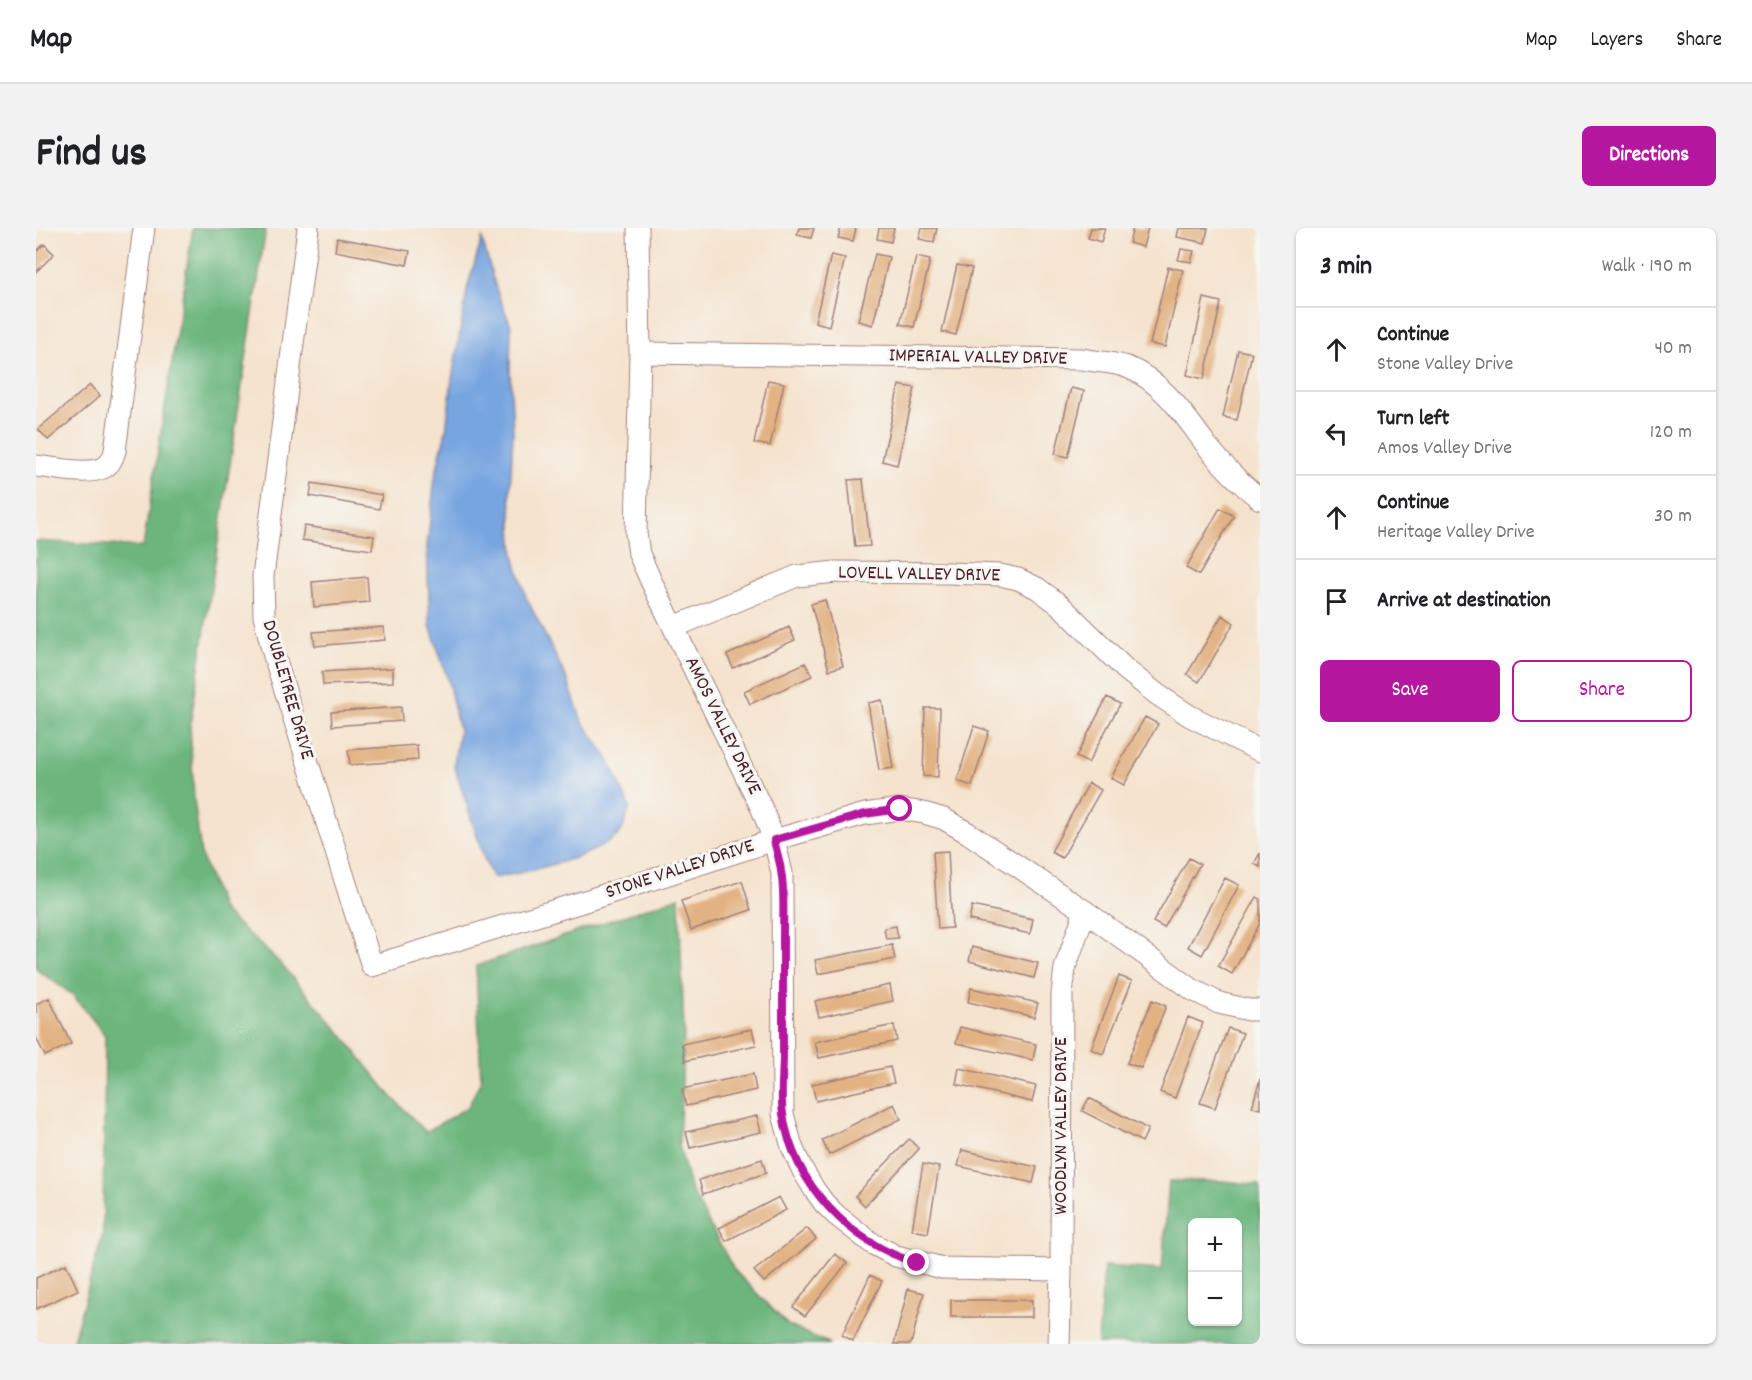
<!DOCTYPE html>
<html lang="en">
<head>
<meta charset="utf-8">
<style>
	:root { --surface:#fff; --page:#f2f2f2; --text:#202124; --muted:#757577; --line:#e0e0e0; --accent:#b5179e }
	body { margin:0; font-family:Dekko,sans-serif; background:var(--page); color:var(--text) }
	.controls { position:absolute; right:18px; bottom:18px; display:grid; overflow:hidden; border-radius:9px; box-shadow:0 2px 4px #0004 }
	.controls button { width:54px; height:54px; display:grid; place-items:center; padding:0; border:0; border-bottom:2px solid var(--line); background:var(--surface); color:var(--text); font:30px sans-serif }
	.stop { position:absolute; width:18px; height:18px; margin:-14px; border:4px solid #b5179e; border-radius:50%; background:#fff }
	.stop.end { background:#b5179e; border-color:#fff; box-shadow:0 2px 6px #0008 }
	.list { margin:0; padding:0; list-style:none }
	h2 { display:flex; justify-content:space-between; align-items:center; height:78px; margin:0; padding:0 24px; font-size:26px }
	h2 small { font-size:20px; font-weight:400; color:var(--muted) }
	.list li { display:grid; grid-template-columns:39px 1fr auto; gap:18px; align-items:center; box-sizing:border-box; height:84px; padding:0 24px; border-top:2px solid var(--line) }
	.list b { display:block; font-size:22px; white-space:nowrap }
	.list p { margin:0; font-size:20px; white-space:nowrap; color:var(--muted) }
	.list em { font-size:20px; font-style:normal; color:var(--muted) }
	.actions { display:flex; gap:12px; padding:18px 24px }
	.actions a { flex:1; padding:14px 0; border:2px solid var(--accent); border-radius:9px; text-align:center; font-size:21px; color:var(--accent) }
	.actions .main { background:var(--accent); color:#fff }
	.icon { flex:none; width:33px; height:33px; fill:none; stroke:currentColor; stroke-width:2; stroke-linecap:round; stroke-linejoin:round }
	.map { position:relative; flex:none; width:1224px; height:1116px; overflow:hidden; border-radius:9px }
	header { display:flex; align-items:center; gap:36px; box-sizing:border-box; height:84px; padding:0 30px; background:var(--surface); border-bottom:2px solid var(--line) }
	header strong { font-size:28px }
	nav { display:flex; gap:33px; margin-inline-start:auto; font-size:21px }
	.intro { display:flex; align-items:center; justify-content:space-between; box-sizing:border-box; height:144px; padding:0 36px }
	h1 { margin:0; font-size:42px }
	.button { padding:15px 27px; border-radius:9px; background:var(--accent); color:#fff; font-size:21px; font-weight:700 }
	main { display:flex; gap:36px; padding:0 36px }
	aside { flex:1; background:var(--surface); border-radius:9px; box-shadow:0 2px 4px #0004 }
	.map>svg:first-child { display:block }
</style>
</head>
<body>
<header>
<strong>Map</strong>
<nav><a>Map</a><a>Layers</a><a>Share</a></nav>
</header>
<div class="intro"><h1>Find us</h1><a class="button">Directions</a></div>
<main>
<div class="map">
<svg width="1224" height="1116" viewBox="0 0 1224 1116">
	<rect width="100%" height="100%" fill="#f6f6f2"/>
	<filter id="ink" filterUnits="userSpaceOnUse"><feTurbulence type="fractalNoise" baseFrequency=".0167" numOctaves="2"/><feDisplacementMap in="SourceGraphic" scale="12" xChannelSelector="R" yChannelSelector="G"/><feConvolveMatrix kernelMatrix="1 2 1 2 8 2 1 2 1" color-interpolation-filters="sRGB"/></filter>
	<filter id="wash" filterUnits="userSpaceOnUse"><feTurbulence type="fractalNoise" baseFrequency=".008" numOctaves="4" result="noise"/><feDisplacementMap in="SourceGraphic" scale="24" xChannelSelector="R" yChannelSelector="G"/><feGaussianBlur stdDeviation="1.35" result="paint"/><feColorMatrix in="noise" values="0 0 0 0 0 0 0 0 0 0 0 0 0 0 0 0 0 1.4 0 .05"/><feComposite in="paint" operator="in"/></filter>
	<g filter="url(#wash)">
		<rect width="100%" height="100%" fill="#f5e3cd"/>
		<!-- forest -->
		<path fill="#6cb67e" stroke="#5b6a54" stroke-width="1.5" fill-rule="evenodd" d="M 157,0 L 230,0 L 154,498 L 158,571 L 165,627 L 186,682 L 242,733 L 304,804 L 355,868 L 390,904 L 432,879 L 445,852 L 440,738 L 643,669 L 648,805 L 643,917 L 654,960 L 698,1042 L 753,1098 L 795,1116 L 36,1116 L 67,1006 L 69,807 L 37,767 L 0,741 L 0,313 L 107,319 Z
			M 1133,953 L 1186,953 L 1224,957 L 1224,1116 L 1062,1116 L 1068,1038 L 1126,1042 ZM 1202,994 L 1202,1094 L 1156,1094 L 1156,994 Z"/>
		<!-- water -->
		<path fill="#77a5e0" stroke="#606286" stroke-width="1.5" d="M 446,11 L 460,61 L 475,98 L 474,142 L 477,204 L 474,267 L 478,328 L 490,369 L 532,453 L 545,491 L 573,532 L 594,580 C 591,586 589,596 586,602 C 569,628 487,645 457,650 L 449,633 L 418,537 L 423,503 L 412,452 L 394,397 L 391,319 L 399,249 L 410,203 L 416,151 L 432,57 Z"/>
		<g id="blocks">
			<!-- building -->
			<path fill="#e2b283" d="M 763,0 L 778,0 L 775,10 L 761,7 Z
				M 805,0 L 820,0 L 817,13 L 802,10 Z
				M 843,0 L 858,0 L 855,14 L 841,11 Z
				M 886,0 L 901,0 L 898,14 L 883,11 Z
				M 1055,0 L 1069,0 L 1065,14 L 1052,10 Z
				M 1097,0 L 1112,0 L 1107,19 L 1093,15 Z
				M 1143,0 L 1172,0 L 1169,15 L 1141,9 Z
				M 301,10 L 374,23 L 371,37 L 299,23 Z
				M 8,16 L 18,26 L 0,44 L 0,24 Z
				M 1145,21 L 1158,23 L 1155,34 L 1142,32 Z
				M 839,26 L 853,29 L 837,97 L 822,93 Z
				M 795,27 L 809,30 L 793,98 L 779,94 Z
				M 880,29 L 894,32 L 878,99 L 864,96 Z
				M 921,37 L 936,40 L 920,107 L 906,104 Z
				M 1132,39 L 1147,42 L 1129,119 L 1114,116 Z
				M 1168,70 L 1185,74 L 1168,151 L 1151,147 Z
				M 1202,122 L 1216,125 L 1201,192 L 1187,189 Z
				M 732,152 L 748,155 L 734,218 L 718,215 Z
				M 54,157 L 64,168 L 12,212 L 2,201 Z
				M 863,157 L 879,160 L 861,237 L 846,233 Z
				M 1035,160 L 1048,163 L 1032,229 L 1019,226 Z
				M 827,251 L 834,318 L 819,319 L 812,252 Z
				M 276,255 L 346,267 L 343,281 L 274,268 Z
				M 1184,280 L 1198,288 L 1163,347 L 1150,340 Z
				M 268,298 L 338,308 L 336,322 L 266,312 Z
				M 331,349 L 333,374 L 278,379 L 276,354 Z
				M 789,372 L 807,438 L 793,442 L 775,376 Z
				M 1186,387 L 1198,395 L 1163,454 L 1151,446 Z
				M 348,399 L 349,412 L 279,418 L 277,404 Z
				M 753,399 L 759,412 L 697,440 L 691,427 Z
				M 769,435 L 776,448 L 714,476 L 708,463 Z
				M 357,440 L 357,454 L 287,457 L 286,444 Z
				M 1071,469 L 1084,476 L 1052,535 L 1040,529 Z
				M 846,472 L 857,540 L 843,542 L 832,475 Z
				M 365,479 L 366,493 L 296,498 L 295,484 Z
				M 889,480 L 904,480 L 902,549 L 887,548 Z
				M 1109,489 L 1122,496 L 1088,557 L 1075,550 Z
				M 938,498 L 953,503 L 936,558 L 921,553 Z
				M 381,517 L 382,532 L 314,537 L 312,522 Z
				M 1053,555 L 1065,562 L 1026,630 L 1015,624 Z
				M 912,623 L 916,700 L 902,701 L 897,624 Z
				M 1224,625 L 1224,639 L 1218,636 Z
				M 1153,630 L 1164,636 L 1128,700 L 1117,694 Z
				M 1189,650 L 1203,657 L 1166,727 L 1152,719 Z
				M 706,653 L 715,682 L 655,702 L 645,673 Z
				M 1221,669 L 1224,671 L 1224,695 L 1196,746 L 1182,738 Z
				M 936,678 L 997,691 L 994,706 L 933,692 Z
				M 860,698 L 862,710 L 850,711 L 848,700 Z
				M 856,717 L 859,731 L 782,746 L 779,732 Z
				M 936,719 L 1002,735 L 998,750 L 933,733 Z
				M 1083,748 L 1096,753 L 1067,826 L 1055,821 Z
				M 854,757 L 857,773 L 783,789 L 779,773 Z
				M 935,760 L 1002,775 L 998,789 L 932,774 Z
				M 13,770 L 35,816 L 9,828 L 0,809 L 0,776 Z
				M 1116,772 L 1130,778 L 1105,840 L 1091,835 Z
				M 1152,789 L 1167,795 L 1139,870 L 1124,864 Z
				M 858,797 L 861,813 L 783,830 L 779,814 Z
				M 924,799 L 1000,816 L 997,832 L 920,815 Z
				M 1192,800 L 1207,805 L 1179,880 L 1164,875 Z
				M 716,801 L 720,817 L 649,833 L 646,816 Z
				M 854,839 L 858,855 L 780,873 L 776,856 Z
				M 923,840 L 1000,858 L 996,874 L 920,856 Z
				M 717,846 L 720,862 L 650,878 L 646,861 Z
				M 1224,851 L 1224,881 L 1216,879 Z
				M 1053,870 L 1112,901 L 1106,914 L 1046,883 Z
				M 858,876 L 865,891 L 793,927 L 786,912 Z
				M 721,888 L 725,904 L 654,920 L 650,904 Z
				M 873,911 L 883,921 L 829,978 L 819,968 Z
				M 926,922 L 1001,939 L 997,955 L 922,938 Z
				M 726,931 L 730,945 L 667,966 L 663,952 Z
				M 887,936 L 903,939 L 892,1005 L 876,1002 Z
				M 743,969 L 750,982 L 690,1013 L 683,1000 Z
				M 771,1000 L 780,1011 L 728,1054 L 718,1043 Z
				M 799,1026 L 811,1035 L 769,1088 L 757,1079 Z
				M 30,1036 L 42,1062 L 0,1081 L 0,1050 Z
				M 834,1047 L 846,1053 L 817,1113 L 806,1107 Z
				M 872,1061 L 888,1065 L 875,1116 L 858,1116 Z
				M 915,1072 L 996,1072 L 996,1089 L 915,1089 Z"/>
		</g>
	</g>
	<g filter="url(#ink)">
		<use href="#blocks" fill-opacity="0" stroke="#a0817c" stroke-width="1.5"/>
		<g fill="none" stroke-linecap="round" stroke-linejoin="round">
			<defs>
				<path id="street" d="M 272,0 L 227,348 L 228,388 L 236,421 L 336,738 L 546,674 L 738,612 L 829,586 L 864,581 L 888,585 L 908,591 L 932,605 L 1049,683 L 1157,762 L 1183,775 L 1213,782 L 1224,782
					M 602,0 L 604,125 L 600,305 L 603,326 L 615,353 L 726,581 L 738,612 L 746,645 L 747,886 L 756,919 L 766,941 L 778,961 L 788,975 L 800,987 L 837,1016 L 860,1028 L 906,1040 L 1025,1042
					M 604,125 L 1046,131 C 1060,134 1078,134 1091,139 C 1128,154 1149,189 1172,219 C 1187,238 1205,256 1224,271
					M 0,238 C 18,240 53,248 69,239 C 74,236 77,230 79,223 L 108,0
					M 638,399 L 761,348 L 800,344 L 913,345 L 964,347 L 982,351 L 1001,360 L 1024,377 L 1089,441 L 1122,467 L 1154,488 L 1224,523
					M 1023,1116 L 1025,1042 L 1026,766 L 1029,740 L 1049,683"/>
			</defs>
			<!-- street casing -->
			<use href="#street" stroke="#a0817c" stroke-width="23"/>
			<!-- street -->
			<use href="#street" stroke="#fff" stroke-width="21"/>
		</g>
	</g>
	<g fill="none" stroke-linecap="round" stroke-linejoin="round" filter="url(#ink)">
		<!-- route -->
		<path stroke="#b5179e" stroke-width="8" d="M 864,581 L 829,586 L 738,612 C 740,622 744,633 745,643 C 749,664 747,687 747,707 C 747,747 747,787 747,827 C 747,846 744,867 747,886 C 758,957 814,1015 881,1035"/>
	</g>
	<g text-anchor="middle" dominant-baseline="central" stroke-width="6" stroke-linejoin="round" paint-order="stroke">
		<!-- street labels -->
		<g font-size="20" fill="#4a1f2b" stroke="#f6f6f2">
			<text transform="translate(942 130) rotate(1)">IMPERIAL VALLEY DRIVE</text>
			<text transform="translate(883 347) rotate(1)">LOVELL VALLEY DRIVE</text>
			<text transform="translate(251 462) rotate(74)">DOUBLETREE DRIVE</text>
			<text transform="translate(686 498) rotate(64)">AMOS VALLEY DRIVE</text>
			<text transform="translate(644 642) rotate(-18)">STONE VALLEY DRIVE</text>
			<text transform="translate(1026 898) rotate(-90)">WOODLYN VALLEY DRIVE</text>
		</g>
	</g>
</svg>
<div class="controls">
<button>+</button>
<button>−</button>
</div>
<div class="stop" style="left:864px;top:581px"></div>
<div class="stop end" style="left:881px;top:1035px"></div>
</div>
<aside>
<h2>3 min<small>Walk · 190 m</small></h2>
<ul class="list">
<li><svg class="icon" aria-label="ahead" viewBox="0 0 24 24"><path d="M12 20V5M6 11l6-6 6 6"/></svg><div><b>Continue</b><p>Stone Valley Drive</p></div><em>40 m</em></li>
<li><svg class="icon" aria-label="left" viewBox="0 0 24 24"><path d="M17 20v-9H6M10 6l-5 5 5 5"/></svg><div><b>Turn left</b><p>Amos Valley Drive</p></div><em>120 m</em></li>
<li><svg class="icon" aria-label="ahead" viewBox="0 0 24 24"><path d="M12 20V5M6 11l6-6 6 6"/></svg><div><b>Continue</b><p>Heritage Valley Drive</p></div><em>30 m</em></li>
<li><svg class="icon" aria-label="arrive" viewBox="0 0 24 24"><path d="M6 21V4h12l-3 4 3 4H6"/></svg><div><b>Arrive at destination</b></div></li>
</ul>
<div class="actions"><a class="main">Save</a><a>Share</a></div>
</aside>
</main>
</body>
</html>
